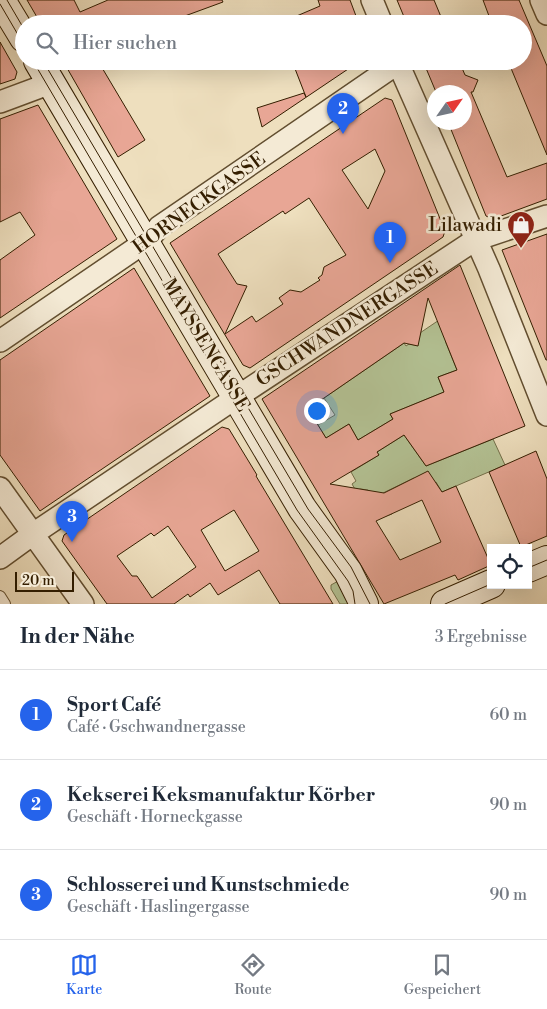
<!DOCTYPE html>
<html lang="de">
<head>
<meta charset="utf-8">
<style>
	:root { --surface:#fff; --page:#f6f6f7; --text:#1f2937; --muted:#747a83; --line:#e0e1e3; --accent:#2563eb }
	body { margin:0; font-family:"Libre Bodoni",serif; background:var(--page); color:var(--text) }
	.controls { position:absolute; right:15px; bottom:15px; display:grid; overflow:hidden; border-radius:0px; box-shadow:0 5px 20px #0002 }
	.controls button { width:45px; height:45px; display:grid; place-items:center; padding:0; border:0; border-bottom:1px solid var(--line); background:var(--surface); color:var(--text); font:25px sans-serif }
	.compass { position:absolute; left:427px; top:85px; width:45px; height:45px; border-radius:50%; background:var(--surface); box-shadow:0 5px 20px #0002; rotate:56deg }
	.scale { position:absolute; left:15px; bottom:12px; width:59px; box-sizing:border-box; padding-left:5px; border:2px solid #341e00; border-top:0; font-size:14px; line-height:18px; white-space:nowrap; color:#341e00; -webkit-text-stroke:4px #f4ead5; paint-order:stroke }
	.you { position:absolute; left:316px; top:410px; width:18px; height:18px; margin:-12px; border:4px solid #fff; border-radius:50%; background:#1a73e8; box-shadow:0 0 0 8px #1a73e833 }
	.badge { display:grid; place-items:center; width:32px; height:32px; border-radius:50%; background:var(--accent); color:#fff; font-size:16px; font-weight:700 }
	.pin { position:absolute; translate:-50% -41px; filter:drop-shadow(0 1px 2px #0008) }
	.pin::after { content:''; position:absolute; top:26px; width:18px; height:15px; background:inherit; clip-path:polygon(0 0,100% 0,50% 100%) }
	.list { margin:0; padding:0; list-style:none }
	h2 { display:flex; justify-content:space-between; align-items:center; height:65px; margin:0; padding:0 20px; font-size:21px }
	h2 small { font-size:16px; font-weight:400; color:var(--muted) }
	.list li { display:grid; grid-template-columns:32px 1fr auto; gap:15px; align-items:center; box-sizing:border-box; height:90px; padding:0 20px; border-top:1px solid var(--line) }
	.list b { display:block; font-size:19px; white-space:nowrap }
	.list p { margin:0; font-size:16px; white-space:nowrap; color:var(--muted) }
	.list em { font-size:16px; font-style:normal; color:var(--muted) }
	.icon { flex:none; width:28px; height:28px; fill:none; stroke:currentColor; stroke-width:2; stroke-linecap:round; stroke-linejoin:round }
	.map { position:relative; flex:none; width:547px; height:604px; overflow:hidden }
	.search { position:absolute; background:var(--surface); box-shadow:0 5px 20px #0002; left:15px; right:15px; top:15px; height:55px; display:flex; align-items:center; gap:12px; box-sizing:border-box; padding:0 18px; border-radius:28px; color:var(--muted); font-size:19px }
	.sheet { height:335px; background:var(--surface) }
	nav { display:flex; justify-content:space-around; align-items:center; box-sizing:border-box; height:70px; border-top:1px solid var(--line); background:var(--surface); font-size:14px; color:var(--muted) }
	nav a { display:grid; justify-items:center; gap:2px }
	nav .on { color:var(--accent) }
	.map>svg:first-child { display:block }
</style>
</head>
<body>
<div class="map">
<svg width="547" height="604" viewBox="0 0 547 604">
	<rect width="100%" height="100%" fill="#eedfbe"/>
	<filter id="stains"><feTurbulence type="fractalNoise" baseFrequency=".004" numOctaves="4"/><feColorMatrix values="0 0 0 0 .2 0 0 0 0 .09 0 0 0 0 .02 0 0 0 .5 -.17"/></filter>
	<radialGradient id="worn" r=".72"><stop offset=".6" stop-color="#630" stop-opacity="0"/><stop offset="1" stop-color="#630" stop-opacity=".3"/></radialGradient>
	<!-- green -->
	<path fill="#b4c395" stroke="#74704a" d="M 442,318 L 446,343 L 457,370 L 438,377 L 444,392 L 390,414 L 393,419 L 358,440 L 349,424 L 326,438 L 318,425 L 335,415 L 324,398 L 404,343 L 406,346 L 409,344 L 415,345 L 417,335 Z
		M 404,435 L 426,466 L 493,439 L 505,465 L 442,492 L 436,482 L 423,492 L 414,478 L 383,493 L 392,514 L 375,520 L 368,490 L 360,489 L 356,491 L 352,484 L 356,481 L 351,472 L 379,455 L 377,452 Z
		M 340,580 L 348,597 L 348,604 L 340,604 L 331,589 L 331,585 Z"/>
	<!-- building -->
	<path fill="#e8a695" stroke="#341e00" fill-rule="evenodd" d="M 27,0 L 74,0 L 80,12 L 108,0 L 222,0 L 223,2 L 163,24 L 41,24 Z
		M 318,0 L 350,0 L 359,24 L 278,24 L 320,6 Z
		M 397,0 L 434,0 L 444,24 L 407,24 Z
		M 483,0 L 519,0 L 547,66 L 547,155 L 508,61 L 523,61 L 523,24 L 492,24 Z
		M 0,42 L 17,72 L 15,79 L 0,84 Z
		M 63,61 L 98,61 L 145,140 L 118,157 Z
		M 292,61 L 360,61 L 262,127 L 257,108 L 304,93 L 306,97 Z
		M 423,61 L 459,61 L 465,75 L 478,80 L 473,92 L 471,92 L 507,177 L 547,163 L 547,199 L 493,219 L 486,216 L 448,122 L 464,122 L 464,92 L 436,92 Z
		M 385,98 L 392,100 L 445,231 L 443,237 L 250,368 L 243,365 L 170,243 ZM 375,149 L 385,171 L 368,209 L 342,170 ZM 309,198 L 346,255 L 324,267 L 322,275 L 318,278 L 320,280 L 301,292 L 290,290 L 279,298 L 283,304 L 256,322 L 252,316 L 225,334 L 247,286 L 237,284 L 218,254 L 283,211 L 285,214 Z
		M 38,105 L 117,239 L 0,318 L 0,260 L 35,235 L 20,212 L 0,222 L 0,119 Z
		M 547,234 L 547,360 L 546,360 L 502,250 Z
		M 460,265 L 525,426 L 426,466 L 404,435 L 377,452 L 379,455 L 330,484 L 384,493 L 428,471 L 442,492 L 456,486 L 491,565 L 458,580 L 455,575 L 384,604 L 262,399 ZM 428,298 L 457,370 L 438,377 L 444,392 L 390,414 L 393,419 L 358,440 L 349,424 L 326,438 L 308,409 L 404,343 L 418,346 ZM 422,500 L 441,542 L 400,560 L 376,521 Z
		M 134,268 L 210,396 L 40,511 L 0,455 L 0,360 Z
		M 222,427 L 229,429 L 257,475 L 256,476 L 333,604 L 280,604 L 259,570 L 218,595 L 210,583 L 190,597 L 188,594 L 174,604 L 107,604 L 62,541 L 64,535 ZM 234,510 L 259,551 L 225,571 L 201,530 ZM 168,526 L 196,567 L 152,598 L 137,576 L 132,576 L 117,556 L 151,533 L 154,536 Z
		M 536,451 L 547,479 L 547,536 L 521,547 L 489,472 Z"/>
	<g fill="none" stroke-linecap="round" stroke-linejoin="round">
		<defs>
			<path id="lane" d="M 0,596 L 5,604"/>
			<path id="street" d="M 372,0 L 382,24
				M 541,0 L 547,14
				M 397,61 L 489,269 L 547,415
				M 0,102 L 51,83
				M 0,341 L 148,240 L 159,227 L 398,63
				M 0,488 L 83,604
				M 0,558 L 33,534 L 240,395 L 475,240 L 547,216"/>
			<path id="secondary" d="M 1,0 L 24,38
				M 38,61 L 302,508 L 348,572 L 364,604
				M 528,568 L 547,560
				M 445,604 L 491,584"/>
		</defs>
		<!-- lane casing -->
		<use href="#lane" stroke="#624e30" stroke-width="12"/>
		<!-- street casing -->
		<use href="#street" stroke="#624e30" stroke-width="24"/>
		<!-- secondary casing -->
		<use href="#secondary" stroke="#341e00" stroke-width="30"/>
		<!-- lane -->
		<use href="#lane" stroke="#f4ead5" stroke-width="10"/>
		<!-- street -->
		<use href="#street" stroke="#f4ead5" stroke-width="21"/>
		<!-- secondary -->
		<use href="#secondary" stroke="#f4ead5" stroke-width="28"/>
		<!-- tram -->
		<path stroke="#341e00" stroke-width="1" d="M 7,0 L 24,29
			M 0,4 L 24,45
			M 33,61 L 297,510 L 348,581 L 353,591 L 355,604
			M 43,61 L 308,509 L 351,567 L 370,604
			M 528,568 L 547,560
			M 445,604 L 491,584"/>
	</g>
	<!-- icons -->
	<defs>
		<symbol id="shop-pin" viewBox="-11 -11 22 30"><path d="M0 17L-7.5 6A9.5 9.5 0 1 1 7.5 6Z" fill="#8f2418" stroke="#f4ead5"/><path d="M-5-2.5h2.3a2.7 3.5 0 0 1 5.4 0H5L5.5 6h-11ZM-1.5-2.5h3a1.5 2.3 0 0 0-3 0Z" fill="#fff"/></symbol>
	</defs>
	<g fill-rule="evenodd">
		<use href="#shop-pin" x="505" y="209" width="32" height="43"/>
	</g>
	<g text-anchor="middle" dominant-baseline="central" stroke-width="5" stroke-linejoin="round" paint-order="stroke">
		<!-- street labels -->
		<g font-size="19" fill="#341e00" stroke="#f4ead5">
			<text transform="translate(199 203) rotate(-36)">HORNECKGASSE</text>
			<text transform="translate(347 324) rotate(-33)">GSCHWANDNERGASSE</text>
			<text transform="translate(206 345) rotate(59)">MAYSSENGASSE</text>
		</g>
		<!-- poi labels -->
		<g font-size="19" fill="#341e00" stroke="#f4ead5" text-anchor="end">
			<text x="502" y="225">Lilawadi</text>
		</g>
	</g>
	<rect width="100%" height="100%" filter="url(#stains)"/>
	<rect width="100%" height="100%" fill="url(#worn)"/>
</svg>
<div class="controls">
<button><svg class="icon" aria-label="locate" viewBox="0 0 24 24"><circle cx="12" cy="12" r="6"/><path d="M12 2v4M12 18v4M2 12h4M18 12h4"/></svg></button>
</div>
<svg class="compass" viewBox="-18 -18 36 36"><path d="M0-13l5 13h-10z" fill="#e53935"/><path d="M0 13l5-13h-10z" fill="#747a83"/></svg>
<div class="scale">20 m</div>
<div class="you"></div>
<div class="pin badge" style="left:390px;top:263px">1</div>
<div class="pin badge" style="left:343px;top:134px">2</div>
<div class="pin badge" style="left:72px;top:542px">3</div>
<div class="search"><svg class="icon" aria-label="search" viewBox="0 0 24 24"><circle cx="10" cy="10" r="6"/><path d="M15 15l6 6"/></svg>Hier suchen</div>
</div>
<section class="sheet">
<h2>In der Nähe<small>3 Ergebnisse</small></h2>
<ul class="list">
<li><span class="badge">1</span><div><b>Sport Café</b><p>Café · Gschwandnergasse</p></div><em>60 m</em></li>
<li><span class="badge">2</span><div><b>Kekserei Keksmanufaktur Körber</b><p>Geschäft · Horneckgasse</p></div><em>90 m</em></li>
<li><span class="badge">3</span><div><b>Schlosserei und Kunstschmiede</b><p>Geschäft · Haslingergasse</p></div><em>90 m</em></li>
</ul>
</section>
<nav>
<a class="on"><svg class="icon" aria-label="map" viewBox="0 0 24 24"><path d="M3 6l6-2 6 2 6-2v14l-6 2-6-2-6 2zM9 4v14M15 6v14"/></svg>Karte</a>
<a><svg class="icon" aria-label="directions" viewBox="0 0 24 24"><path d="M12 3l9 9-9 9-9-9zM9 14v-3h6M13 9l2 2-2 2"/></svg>Route</a>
<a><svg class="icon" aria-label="saved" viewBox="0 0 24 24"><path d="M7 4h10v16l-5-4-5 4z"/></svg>Gespeichert</a>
</nav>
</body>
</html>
